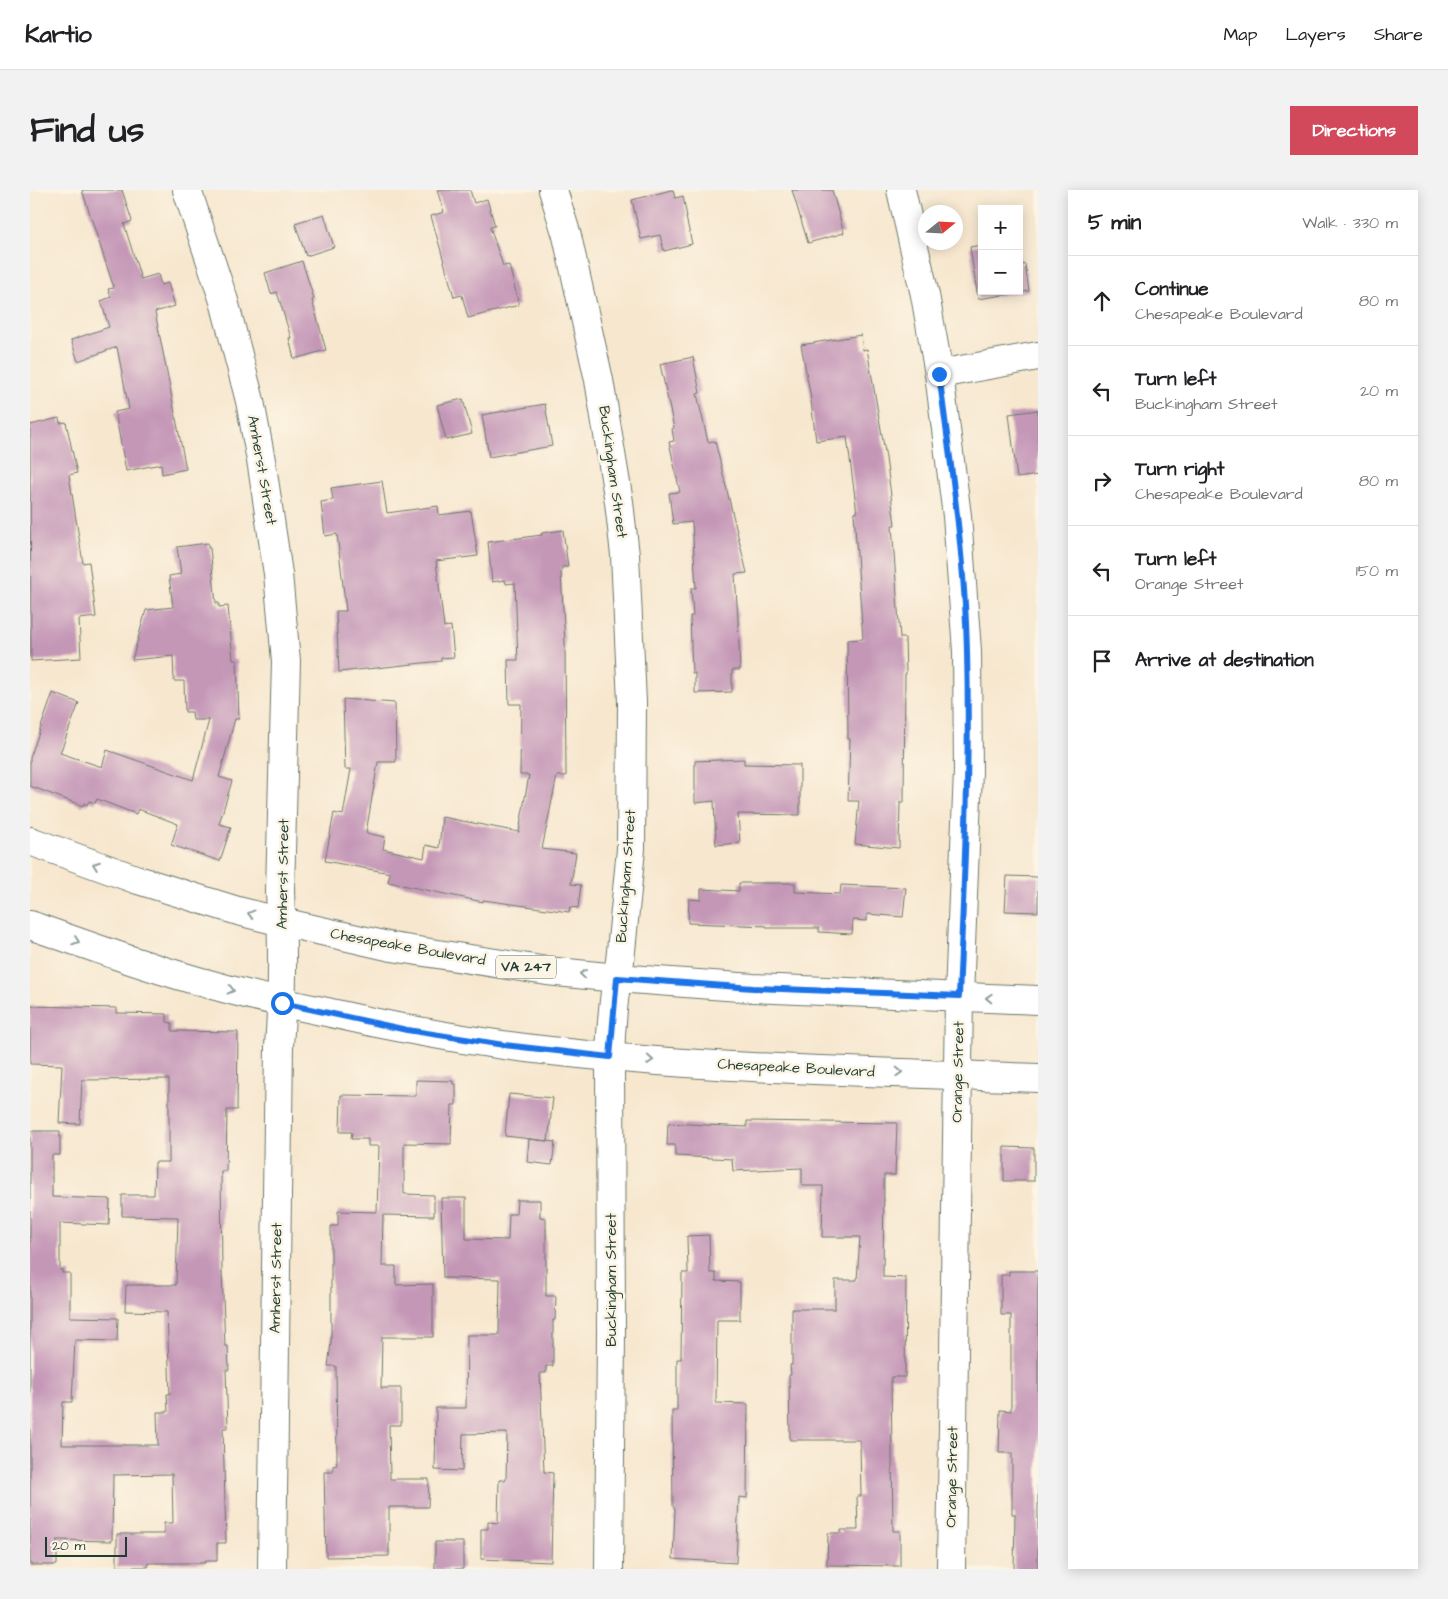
<!DOCTYPE html>
<html lang="en">
<head>
<meta charset="utf-8">
<style>
	:root { --surface:#fff; --page:#f2f2f2; --text:#202124; --muted:#757577; --line:#e0e0e0; --accent:#d1495b }
	body { margin:0; font-family:"Architects Daughter",sans-serif; background:var(--page); color:var(--text) }
	.controls { position:absolute; right:15px; top:15px; display:grid; overflow:hidden; border-radius:0px; box-shadow:0 2px 12px #0003 }
	.controls button { width:45px; height:45px; display:grid; place-items:center; padding:0; border:0; border-bottom:1px solid var(--line); background:var(--surface); color:var(--text); font:25px sans-serif }
	.compass { position:absolute; left:888px; top:15px; width:45px; height:45px; border-radius:50%; background:var(--surface); box-shadow:0 2px 12px #0003; rotate:72deg }
	.scale { position:absolute; left:15px; bottom:12px; width:82px; box-sizing:border-box; padding-left:5px; border:2px solid #1f3d34; border-top:0; font-size:14px; line-height:18px; white-space:nowrap; color:#1f3d34; -webkit-text-stroke:4px #fcf5e5; paint-order:stroke }
	.stop { position:absolute; width:15px; height:15px; margin:-11px; border:4px solid #1a73e8; border-radius:50%; background:#fff }
	.stop.end { background:#1a73e8; border-color:#fff; box-shadow:0 1px 5px #0008 }
	.list { margin:0; padding:0; list-style:none }
	h2 { display:flex; justify-content:space-between; align-items:center; height:65px; margin:0; padding:0 20px; font-size:21px }
	h2 small { font-size:16px; font-weight:400; color:var(--muted) }
	.list li { display:grid; grid-template-columns:32px 1fr auto; gap:15px; align-items:center; box-sizing:border-box; height:90px; padding:0 20px; border-top:1px solid var(--line) }
	.list b { display:block; font-size:19px; white-space:nowrap }
	.list p { margin:0; font-size:16px; white-space:nowrap; color:var(--muted) }
	.list em { font-size:16px; font-style:normal; color:var(--muted) }
	.icon { flex:none; width:28px; height:28px; fill:none; stroke:currentColor; stroke-width:2; stroke-linecap:round; stroke-linejoin:round }
	.map { position:relative; flex:none; width:1008px; height:1379px; overflow:hidden; border-radius:0px }
	header { display:flex; align-items:center; gap:30px; box-sizing:border-box; height:70px; padding:0 25px; background:var(--surface); border-bottom:1px solid var(--line) }
	header strong { font-size:24px }
	nav { display:flex; gap:28px; margin-inline-start:auto; font-size:18px }
	.intro { display:flex; align-items:center; justify-content:space-between; box-sizing:border-box; height:120px; padding:0 30px }
	h1 { margin:0; font-size:35px }
	.button { padding:12px 22px; border-radius:0px; background:var(--accent); color:#fff; font-size:18px; font-weight:700 }
	main { display:flex; gap:30px; padding:0 30px }
	aside { flex:1; background:var(--surface); border-radius:0px; box-shadow:0 2px 12px #0003 }
	.map>svg:first-child { display:block }
</style>
</head>
<body>
<header>
<strong>Kartio</strong>
<nav><a>Map</a><a>Layers</a><a>Share</a></nav>
</header>
<div class="intro"><h1>Find us</h1><a class="button">Directions</a></div>
<main>
<div class="map">
<svg width="1008" height="1379" viewBox="0 0 1008 1379">
	<rect width="100%" height="100%" fill="#fcf5e5"/>
	<filter id="ink" filterUnits="userSpaceOnUse"><feTurbulence type="fractalNoise" baseFrequency=".02" numOctaves="2"/><feDisplacementMap in="SourceGraphic" scale="10" xChannelSelector="R" yChannelSelector="G"/><feConvolveMatrix kernelMatrix="1 2 1 2 8 2 1 2 1" color-interpolation-filters="sRGB"/></filter>
	<filter id="wash" filterUnits="userSpaceOnUse"><feTurbulence type="fractalNoise" baseFrequency=".0096" numOctaves="4" result="noise"/><feDisplacementMap in="SourceGraphic" scale="20" xChannelSelector="R" yChannelSelector="G"/><feGaussianBlur stdDeviation="1.12" result="paint"/><feColorMatrix in="noise" values="0 0 0 0 0 0 0 0 0 0 0 0 0 0 0 0 0 1.4 0 .05"/><feComposite in="paint" operator="in"/></filter>
	<g filter="url(#wash)">
		<rect width="100%" height="100%" fill="#f7e7cf"/>
		<g id="blocks">
			<!-- building -->
			<path fill="#c497b7" d="M 52,0 L 92,0 L 102,31 L 94,34 L 111,89 L 128,84 L 131,95 L 138,93 L 145,116 L 125,122 L 156,279 L 132,284 L 131,274 L 96,281 L 85,222 L 99,219 L 87,157 L 48,171 L 41,150 L 79,137 L 71,111 L 81,107 L 78,99 L 84,98 Z
				M 407,0 L 440,0 L 444,13 L 457,9 L 465,36 L 460,37 L 473,76 L 479,75 L 489,115 L 438,128 L 432,105 L 424,107 L 401,26 L 414,22 Z
				M 641,0 L 643,0 L 645,8 L 653,6 L 657,27 L 656,27 L 662,54 L 634,61 L 630,45 L 611,49 L 602,10 Z
				M 762,0 L 802,0 L 814,43 L 778,53 Z
				M 294,24 L 304,57 L 276,66 L 265,33 Z
				M 952,55 L 952,101 L 989,101 L 989,63 L 991,75 L 995,74 L 999,101 L 948,109 L 940,57 Z
				M 272,71 L 284,109 L 282,110 L 296,160 L 264,169 L 259,148 L 261,148 L 247,102 L 241,104 L 235,83 Z
				M 831,145 L 833,160 L 837,159 L 856,268 L 865,335 L 862,335 L 870,448 L 875,448 L 876,484 L 875,484 L 874,612 L 870,612 L 869,658 L 825,654 L 829,611 L 818,611 L 820,549 L 818,549 L 817,450 L 833,449 L 824,323 L 827,323 L 817,247 L 786,251 L 780,203 L 771,155 Z
				M 663,167 L 670,203 L 667,204 L 678,252 L 685,251 L 717,383 L 705,384 L 708,430 L 710,480 L 702,480 L 702,502 L 665,503 L 665,483 L 662,483 L 660,426 L 663,426 L 661,398 L 666,398 L 662,332 L 643,334 L 639,303 L 650,302 L 639,252 L 644,251 L 642,239 L 644,238 L 630,174 Z
				M 433,209 L 442,244 L 416,250 L 407,215 Z
				M 515,214 L 522,256 L 459,267 L 452,225 Z
				M 1008,220 L 1008,285 L 987,288 L 979,224 Z
				M 29,228 L 30,233 L 36,232 L 47,283 L 39,285 L 53,373 L 59,372 L 66,427 L 49,429 L 51,468 L 1,471 L 0,235 Z
				M 352,291 L 357,323 L 408,316 L 409,325 L 441,321 L 448,366 L 406,371 L 414,437 L 421,436 L 424,467 L 411,468 L 411,471 L 309,482 L 306,421 L 316,421 L 307,344 L 295,346 L 291,312 L 303,310 L 301,298 Z
				M 533,340 L 538,377 L 532,377 L 531,384 L 535,453 L 536,586 L 527,586 L 512,659 L 546,663 L 541,694 L 551,695 L 548,718 L 540,717 L 539,722 L 453,710 L 453,712 L 358,692 L 360,683 L 295,671 L 304,623 L 313,625 L 321,579 L 315,579 L 313,509 L 365,513 L 366,572 L 348,572 L 336,643 L 355,647 L 353,659 L 394,668 L 396,655 L 409,658 L 412,627 L 489,642 L 499,585 L 490,585 L 491,514 L 479,514 L 478,470 L 488,470 L 485,393 L 476,394 L 475,390 L 462,392 L 458,352 L 512,345 L 512,343 Z
				M 178,353 L 178,358 L 180,358 L 186,413 L 189,413 L 189,417 L 198,416 L 203,470 L 207,470 L 209,529 L 205,529 L 189,587 L 202,591 L 189,634 L 201,637 L 190,671 L 141,655 L 148,634 L 108,619 L 106,624 L 67,609 L 65,613 L 59,611 L 57,615 L 54,613 L 53,616 L 0,596 L 0,568 L 23,503 L 49,513 L 30,563 L 72,577 L 77,560 L 163,590 L 179,530 L 163,530 L 162,522 L 155,522 L 154,491 L 144,491 L 143,466 L 102,470 L 116,420 L 143,417 L 139,386 L 151,384 L 147,357 Z
				M 714,569 L 714,574 L 770,575 L 770,625 L 708,624 L 710,653 L 686,655 L 684,611 L 665,613 L 665,571 Z
				M 977,686 L 1008,687 L 1008,722 L 975,721 Z
				M 709,693 L 765,693 L 765,702 L 810,704 L 811,695 L 876,698 L 873,727 L 837,724 L 837,731 L 823,730 L 822,744 L 789,742 L 789,738 L 737,738 L 737,736 L 658,733 L 659,709 L 671,710 L 671,699 L 709,701 Z
				M 0,816 L 87,818 L 87,823 L 137,824 L 137,832 L 142,833 L 142,841 L 208,842 L 207,920 L 197,920 L 196,981 L 191,981 L 192,1082 L 195,1156 L 198,1156 L 199,1180 L 196,1180 L 198,1238 L 193,1238 L 196,1353 L 187,1353 L 187,1371 L 175,1371 L 175,1373 L 118,1373 L 118,1377 L 87,1377 L 87,1344 L 134,1344 L 134,1333 L 143,1333 L 142,1284 L 83,1285 L 82,1351 L 27,1350 L 27,1375 L 0,1375 L 0,941 L 30,941 L 30,965 L 22,965 L 22,1007 L 80,1009 L 79,1035 L 30,1033 L 30,1080 L 32,1080 L 32,1083 L 40,1083 L 40,1127 L 88,1128 L 87,1151 L 45,1150 L 42,1212 L 33,1212 L 32,1255 L 128,1255 L 127,1222 L 138,1222 L 137,1204 L 140,1204 L 137,1122 L 95,1121 L 96,1095 L 146,1095 L 148,1027 L 92,1026 L 92,1005 L 124,1005 L 125,972 L 139,972 L 139,889 L 52,890 L 50,934 L 29,933 L 32,875 L 0,874 Z
				M 386,890 L 423,891 L 423,894 L 426,894 L 426,915 L 422,915 L 421,954 L 374,953 L 374,1004 L 404,1005 L 404,1026 L 353,1025 L 352,1076 L 366,1076 L 366,1095 L 403,1094 L 403,1147 L 352,1147 L 351,1198 L 371,1198 L 371,1235 L 359,1235 L 360,1289 L 399,1289 L 398,1317 L 359,1317 L 359,1366 L 296,1367 L 294,1282 L 303,1282 L 303,1275 L 306,1276 L 307,1271 L 306,1176 L 298,1176 L 301,1153 L 301,1036 L 308,1036 L 308,1021 L 347,1022 L 349,956 L 338,956 L 338,949 L 321,949 L 322,942 L 310,942 L 311,905 L 386,906 Z
				M 479,904 L 523,908 L 518,951 L 475,946 Z
				M 717,931 L 867,933 L 865,985 L 854,985 L 853,1087 L 876,1088 L 875,1187 L 861,1187 L 863,1341 L 870,1341 L 870,1376 L 797,1375 L 798,1343 L 811,1343 L 811,1340 L 828,1340 L 827,1306 L 831,1306 L 830,1250 L 760,1250 L 759,1185 L 761,1185 L 760,1175 L 762,1175 L 762,1119 L 805,1119 L 805,1090 L 827,1090 L 830,1047 L 792,1047 L 793,996 L 772,996 L 772,978 L 703,981 L 702,969 L 645,966 L 645,955 L 637,955 L 638,933 L 717,937 Z
				M 499,949 L 525,952 L 522,975 L 497,972 Z
				M 974,957 L 1004,958 L 1004,991 L 974,991 Z
				M 411,1008 L 436,1008 L 436,1049 L 478,1050 L 479,1024 L 486,1024 L 487,1010 L 510,1010 L 510,1027 L 516,1028 L 516,1106 L 526,1106 L 525,1130 L 523,1130 L 523,1176 L 516,1176 L 516,1183 L 510,1183 L 514,1282 L 523,1283 L 521,1372 L 451,1369 L 451,1339 L 458,1339 L 458,1332 L 468,1333 L 469,1290 L 476,1290 L 477,1243 L 433,1244 L 432,1281 L 405,1280 L 406,1218 L 436,1218 L 437,1145 L 469,1145 L 470,1089 L 413,1088 Z
				M 679,1045 L 680,1083 L 686,1083 L 686,1091 L 710,1092 L 710,1130 L 687,1130 L 686,1213 L 718,1214 L 717,1308 L 709,1307 L 706,1373 L 643,1369 L 645,1319 L 643,1316 L 642,1221 L 647,1221 L 647,1169 L 651,1169 L 652,1083 L 658,1083 L 657,1046 Z
				M 979,1081 L 1008,1081 L 1008,1379 L 984,1379 L 985,1324 L 982,1324 L 982,1263 L 969,1263 L 970,1220 L 981,1221 L 981,1125 L 971,1125 L 971,1085 L 979,1085 Z
				M 405,1352 L 433,1352 L 433,1379 L 405,1379 Z"/>
		</g>
	</g>
	<g filter="url(#ink)">
		<use href="#blocks" fill-opacity="0" stroke="#6b786a" stroke-width="1"/>
		<g fill="none" stroke-linecap="round" stroke-linejoin="round">
			<defs>
				<path id="minor" d="M 157,0 L 194,111 L 220,211 L 232,276 L 248,384 L 256,471 L 250,701 C 253,753 253,804 249,856 L 242,1379
					M 523,0 L 537,46 L 569,190 L 589,312 L 595,365 L 602,512 L 601,659 L 590,771 C 584,802 581,835 580,867 L 581,1144 L 579,1379
					M 871,0 L 895,105 L 909,184 L 927,326 L 937,461 L 938,581 L 929,806 L 921,1379
					M 909,184 L 1008,166"/>
				<path id="major" d="M 0,651 L 108,690 L 208,721 L 252,732 L 362,757 L 517,781 L 587,788 L 723,798 L 1008,810
					M 0,735 C 62,757 123,779 186,796 C 224,807 263,815 301,823 C 358,836 416,847 473,855 C 650,879 830,881 1008,888"/>
			</defs>
			<!-- minor casing -->
			<use href="#minor" stroke="#6b786a" stroke-width="30"/>
			<!-- major casing -->
			<use href="#major" stroke="#6b786a" stroke-width="30"/>
			<!-- minor -->
			<use href="#minor" stroke="#fff" stroke-width="28"/>
			<!-- major -->
			<use href="#major" stroke="#fff" stroke-width="28"/>
		</g>
		<!-- one-way arrows -->
		<defs><path id="oneway-chevron" d="M-2-3.5L2.5 0L-2 3.5" fill="none" stroke-width="1.6" stroke-linecap="round" stroke-linejoin="round" transform="scale(1.25)"/></defs>
		<g stroke="#8f9e9a">
			<use href="#oneway-chevron" transform="translate(66 675) rotate(-160)"/>
			<use href="#oneway-chevron" transform="translate(221 724) rotate(-165)"/>
			<use href="#oneway-chevron" transform="translate(46 751) rotate(19)"/>
			<use href="#oneway-chevron" transform="translate(553 784) rotate(-174)"/>
			<use href="#oneway-chevron" transform="translate(201 800) rotate(14)"/>
			<use href="#oneway-chevron" transform="translate(959 808) rotate(-178)"/>
			<use href="#oneway-chevron" transform="translate(620 870) rotate(4)"/>
			<use href="#oneway-chevron" transform="translate(869 882) rotate(2)"/>
		</g>
	</g>
	<g fill="none" stroke-linecap="round" stroke-linejoin="round" filter="url(#ink)">
		<!-- route -->
		<path stroke="#1a73e8" stroke-width="6" d="M 252,813 L 377,840 L 474,855 L 580,867 L 587,788 L 723,798 L 929,806 C 934,692 940,577 937,462 C 935,369 921,276 909,184"/>
	</g>
	<g text-anchor="middle" dominant-baseline="central" stroke-width="5" stroke-linejoin="round" paint-order="stroke">
		<!-- shield labels -->
		<rect fill="#fcf5e5" stroke="#617469" stroke-width="1" x="466" y="765.5" width="60" height="23" rx="4"/>
		<g font-size="14" font-weight="bold" fill="#1f3d34">
			<text x="496" y="777">VA 247</text>
		</g>
		<!-- street labels -->
		<g font-size="15" fill="#1f3d34" stroke="#fcf5e5">
			<text transform="translate(232 280) rotate(80)">Amherst Street</text>
			<text transform="translate(583 282) rotate(82)">Buckingham Street</text>
			<text transform="translate(253 684) rotate(-89)">Amherst Street</text>
			<text transform="translate(596 686) rotate(-86)">Buckingham Street</text>
			<text transform="translate(378 757) rotate(10)">Chesapeake Boulevard</text>
			<text transform="translate(766 878) rotate(3)">Chesapeake Boulevard</text>
			<text transform="translate(928 882) rotate(-89)">Orange Street</text>
			<text transform="translate(246 1088) rotate(-89)">Amherst Street</text>
			<text transform="translate(581 1090) rotate(-90)">Buckingham Street</text>
			<text transform="translate(922 1287) rotate(-89)">Orange Street</text>
		</g>
	</g>
</svg>
<div class="controls">
<button>+</button>
<button>−</button>
</div>
<svg class="compass" viewBox="-18 -18 36 36"><path d="M0-13l5 13h-10z" fill="#e53935"/><path d="M0 13l5-13h-10z" fill="#757577"/></svg>
<div class="scale">20 m</div>
<div class="stop" style="left:252px;top:813px"></div>
<div class="stop end" style="left:909px;top:184px"></div>
</div>
<aside>
<h2>5 min<small>Walk · 330 m</small></h2>
<ul class="list">
<li><svg class="icon" aria-label="ahead" viewBox="0 0 24 24"><path d="M12 20V5M6 11l6-6 6 6"/></svg><div><b>Continue</b><p>Chesapeake Boulevard</p></div><em>80 m</em></li>
<li><svg class="icon" aria-label="left" viewBox="0 0 24 24"><path d="M17 20v-9H6M10 6l-5 5 5 5"/></svg><div><b>Turn left</b><p>Buckingham Street</p></div><em>20 m</em></li>
<li><svg class="icon" aria-label="right" viewBox="0 0 24 24"><path d="M7 20v-9h11M14 6l5 5-5 5"/></svg><div><b>Turn right</b><p>Chesapeake Boulevard</p></div><em>80 m</em></li>
<li><svg class="icon" aria-label="left" viewBox="0 0 24 24"><path d="M17 20v-9H6M10 6l-5 5 5 5"/></svg><div><b>Turn left</b><p>Orange Street</p></div><em>150 m</em></li>
<li><svg class="icon" aria-label="arrive" viewBox="0 0 24 24"><path d="M6 21V4h12l-3 4 3 4H6"/></svg><div><b>Arrive at destination</b></div></li>
</ul>
</aside>
</main>
</body>
</html>
